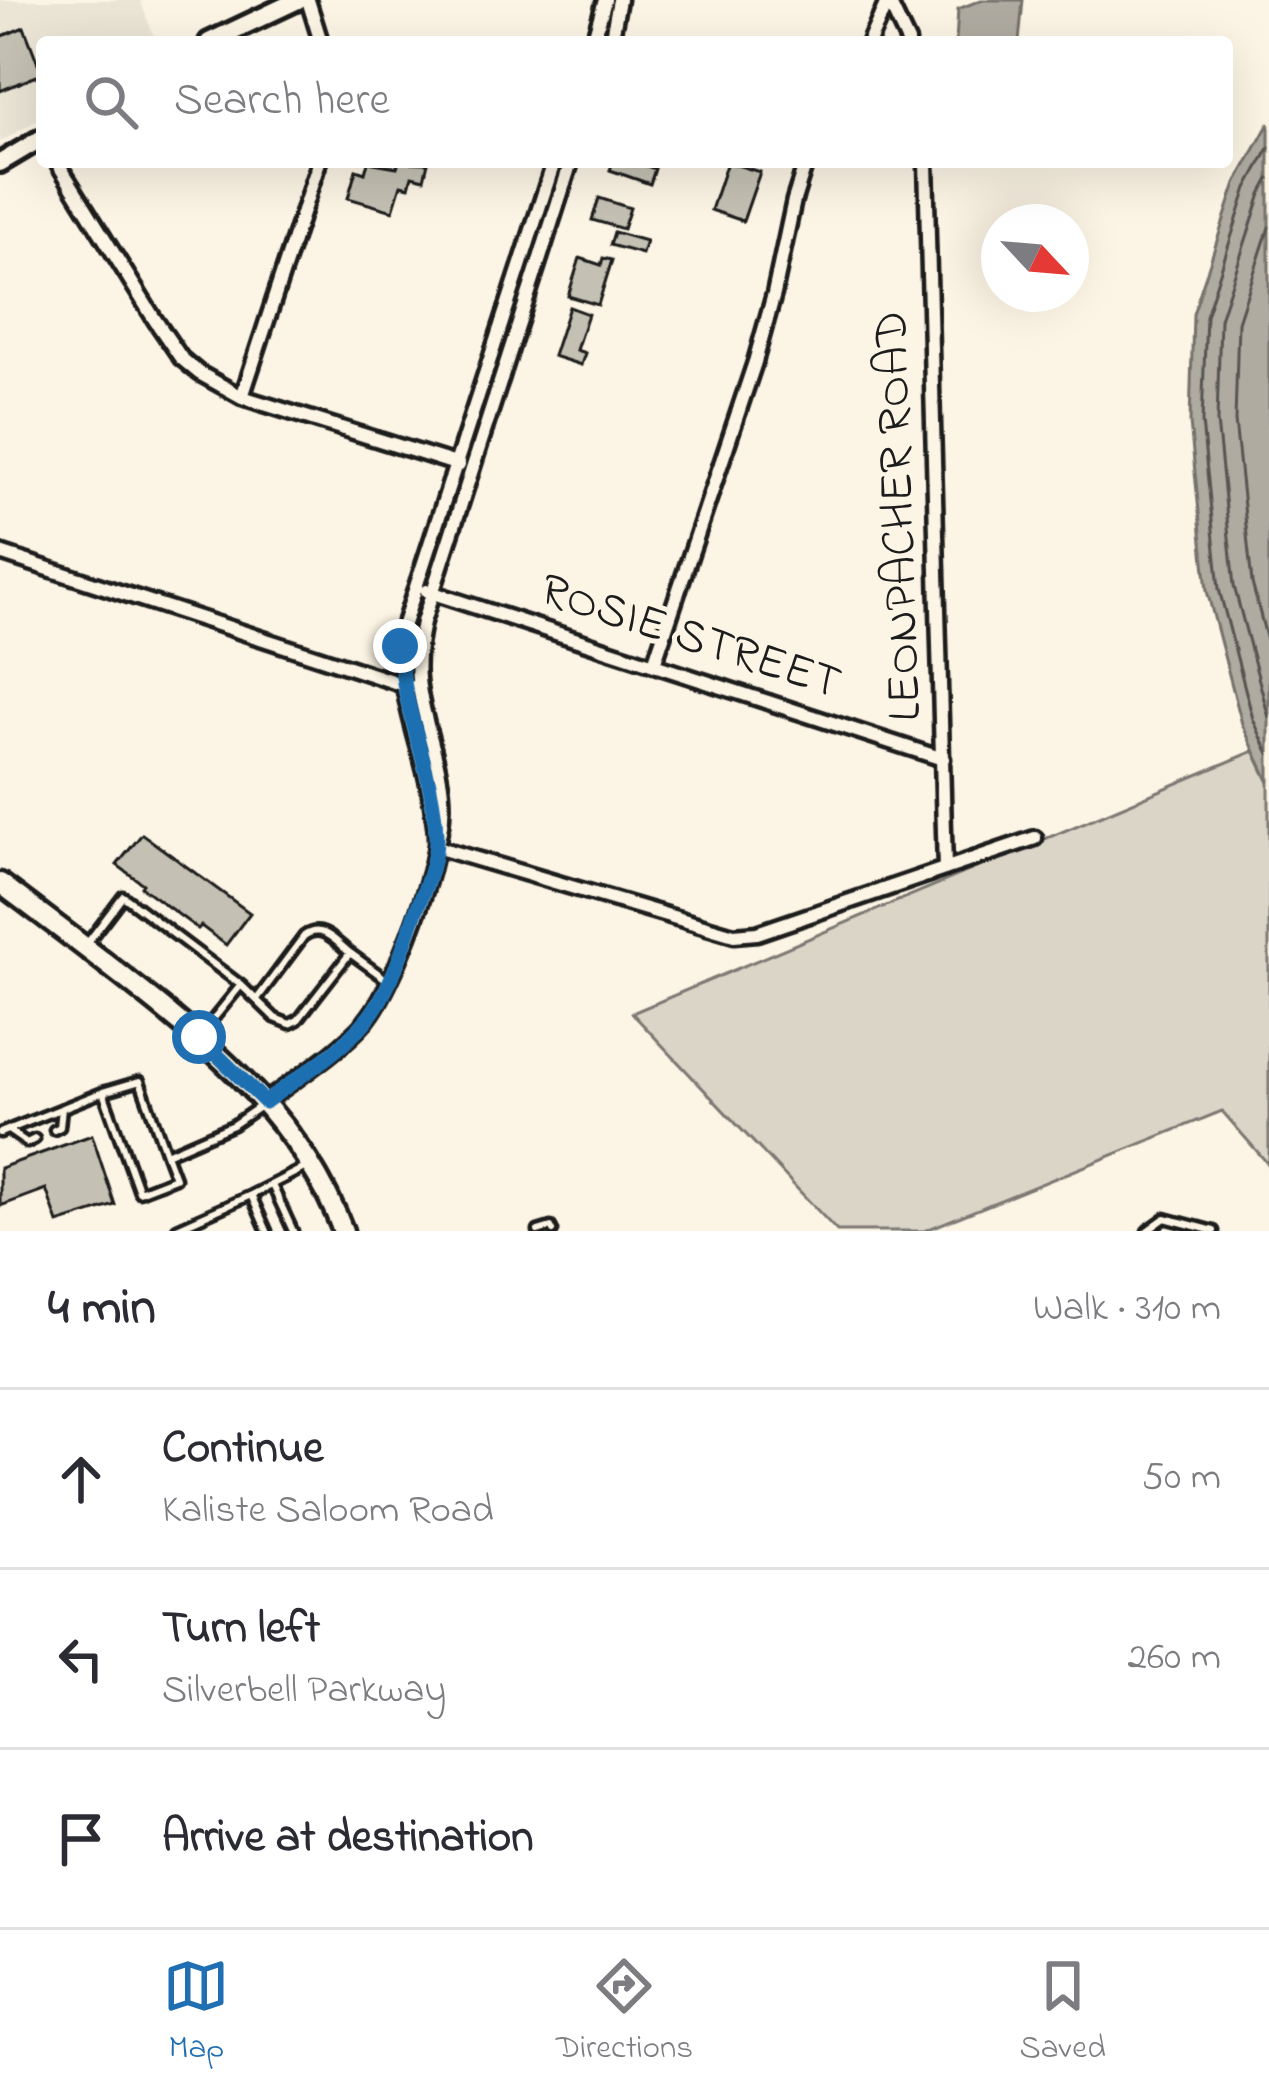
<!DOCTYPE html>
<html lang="en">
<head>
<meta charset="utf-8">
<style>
	:root { --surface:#fff; --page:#f2f2f3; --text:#2b2b33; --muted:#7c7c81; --line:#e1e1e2; --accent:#1f6fb2 }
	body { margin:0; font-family:"Indie Flower",sans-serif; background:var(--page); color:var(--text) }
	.compass { position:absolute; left:981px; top:204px; width:108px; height:108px; border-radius:50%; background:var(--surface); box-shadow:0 12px 48px #0002; rotate:116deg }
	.stop { position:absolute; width:36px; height:36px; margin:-27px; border:9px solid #1f6fb2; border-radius:50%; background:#fff }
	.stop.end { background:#1f6fb2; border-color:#fff; box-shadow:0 3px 12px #0008 }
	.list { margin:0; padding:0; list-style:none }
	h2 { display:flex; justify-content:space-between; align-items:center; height:156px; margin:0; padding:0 48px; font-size:51px }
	h2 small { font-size:39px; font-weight:400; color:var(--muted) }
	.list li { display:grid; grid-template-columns:78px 1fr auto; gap:36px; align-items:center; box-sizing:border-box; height:180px; padding:0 48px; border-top:3px solid var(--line) }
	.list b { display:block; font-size:45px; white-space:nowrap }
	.list p { margin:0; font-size:39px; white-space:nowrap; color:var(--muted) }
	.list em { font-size:39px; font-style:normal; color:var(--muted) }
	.icon { flex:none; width:66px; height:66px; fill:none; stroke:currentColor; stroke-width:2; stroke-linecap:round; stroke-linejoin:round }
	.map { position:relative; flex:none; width:1269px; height:1231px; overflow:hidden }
	.search { position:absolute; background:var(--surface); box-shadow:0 12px 48px #0002; left:36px; right:36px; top:36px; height:132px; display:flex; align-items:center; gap:30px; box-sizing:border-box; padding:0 42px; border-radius:12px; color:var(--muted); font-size:45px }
	.sheet { height:696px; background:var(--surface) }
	nav { display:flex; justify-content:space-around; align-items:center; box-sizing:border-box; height:168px; border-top:3px solid var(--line); background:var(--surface); font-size:33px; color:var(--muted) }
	nav a { display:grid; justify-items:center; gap:6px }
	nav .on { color:var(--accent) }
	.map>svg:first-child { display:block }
</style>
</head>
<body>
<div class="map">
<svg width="1269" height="1231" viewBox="0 0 1269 1231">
	<rect width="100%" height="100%" fill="#fcf5e5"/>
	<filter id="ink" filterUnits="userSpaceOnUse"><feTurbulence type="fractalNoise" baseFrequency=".00833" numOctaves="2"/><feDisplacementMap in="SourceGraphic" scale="24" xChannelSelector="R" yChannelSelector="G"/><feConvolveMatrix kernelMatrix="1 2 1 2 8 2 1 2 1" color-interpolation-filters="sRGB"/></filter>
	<g filter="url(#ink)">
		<!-- built -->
		<path fill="#ebe5d6" d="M 0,0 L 140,0 L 156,42 L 42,42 L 42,117 L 0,142 Z"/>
		<!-- green -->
		<path fill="#dbd5c8" stroke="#7c7872" stroke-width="3" d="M 1254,751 L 1269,782 L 1269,1165 L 1222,1111 L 924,1231 L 837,1231 L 632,1013 Z"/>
		<!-- water -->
		<path fill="#b0aba1" stroke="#75726c" stroke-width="3" d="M 981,0 L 1023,0 L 1019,42 L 956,42 L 958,9 Z
			M 1269,123 L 1269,782 L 1242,724 L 1207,591 L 1190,423 L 1193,314 L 1236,183 Z"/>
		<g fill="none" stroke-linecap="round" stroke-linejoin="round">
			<!-- shore -->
			<path stroke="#575551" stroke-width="3" d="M 1269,148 L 1247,188 L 1206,316 L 1202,422 L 1219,589 L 1253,719 L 1269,754
				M 1269,179 L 1261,194 L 1220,319 L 1217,421 L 1234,586 L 1269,718
				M 1269,227 L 1238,322 L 1235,421 L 1252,583 L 1269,648"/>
		</g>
		<!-- building -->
		<path fill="#c4c0b3" stroke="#1c1c1c" stroke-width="3" d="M 24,27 L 42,74 L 0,91 L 0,37 Z
			M 368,162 L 397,167 L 399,162 L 428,163 L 424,179 L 412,176 L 409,187 L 401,185 L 393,211 L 348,198 L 356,170 L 365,173 Z
			M 613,162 L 642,162 L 641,164 L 655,169 L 650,184 L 610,170 Z
			M 727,162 L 760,172 L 743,221 L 711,210 Z
			M 599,198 L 630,208 L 623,229 L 592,220 Z
			M 614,232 L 646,241 L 642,254 L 610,245 Z
			M 580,258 L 601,265 L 603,258 L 612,260 L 598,305 L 568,296 Z
			M 569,307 L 588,314 L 576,350 L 585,353 L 581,365 L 553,356 Z
			M 142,834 L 250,913 L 226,945 L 201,926 L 198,929 L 141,887 L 143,884 L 117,865 Z
			M 92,1135 L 115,1205 L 58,1223 L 46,1189 L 0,1206 L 0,1168 Z"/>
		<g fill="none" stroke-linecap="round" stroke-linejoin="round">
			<defs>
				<path id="service" d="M 88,942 L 123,896 L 241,985 L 201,1034
					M 241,985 L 275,1018 L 290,1024 L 298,1020 L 350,953 L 390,982
					M 257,999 L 304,936 C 322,923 335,941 350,953
					M 103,1092 L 140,1081 L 166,1154
					M 8,1130 L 27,1143 L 35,1139
					M 54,1130 L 60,1127 L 62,1108
					M 0,1133 L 103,1092 L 139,1192 L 175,1178 L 166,1154 L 233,1125 L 259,1107
					M 272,1185 L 293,1231
					M 177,1228 L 251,1195
					M 267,1231 L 251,1195 L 308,1166
					M 538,1231 L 551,1227 L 553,1231
					M 1147,1231 L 1165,1218 L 1214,1231"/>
				<path id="minor" d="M 308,0 L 321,42
					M 888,0 L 908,42
					M 593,42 L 605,0
					M 611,42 L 619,0
					M 869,42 L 887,2
					M 57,162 L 155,320 L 181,358 L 199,373 L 242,397 L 459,465
					M 571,162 L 423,622 C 419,641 416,659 418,679 C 424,739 456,785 436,847 L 734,935 L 757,933 L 1035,838
					M 926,162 L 945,869
					M 242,397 L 319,162
					M 0,553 L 410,687
					M 427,591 L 943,759
					M 654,664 L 755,362 L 774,294 L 794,200 L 806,162
					M 265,1102 C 298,1077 337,1053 365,1022 C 391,992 432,883 436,844 C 437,826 432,807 429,789 C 418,736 394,682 403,627 L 554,162"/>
				<path id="tertiary" d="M 209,42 L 298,0
					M 0,163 L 42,138"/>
				<path id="secondary" d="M 0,883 C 44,916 88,949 131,983 C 219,1052 303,1124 343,1231"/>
			</defs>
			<!-- service casing -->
			<use href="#service" stroke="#1c1c1c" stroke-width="15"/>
			<!-- minor casing -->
			<use href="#minor" stroke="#1c1c1c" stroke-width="21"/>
			<!-- tertiary casing -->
			<use href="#tertiary" stroke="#1c1c1c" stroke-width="26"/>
			<!-- secondary casing -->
			<use href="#secondary" stroke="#1c1c1c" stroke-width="27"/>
			<!-- service -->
			<use href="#service" stroke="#fcf5e5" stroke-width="6"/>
			<!-- minor -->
			<use href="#minor" stroke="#fcf5e5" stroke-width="12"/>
			<!-- tertiary -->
			<use href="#tertiary" stroke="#fcf5e5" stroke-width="16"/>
			<!-- secondary -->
			<use href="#secondary" stroke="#fcf5e5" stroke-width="18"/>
		</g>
	</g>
	<g fill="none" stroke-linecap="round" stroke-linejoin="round" filter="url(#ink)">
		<!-- route -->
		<path stroke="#1f6fb2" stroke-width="15" d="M 199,1037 L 265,1102 C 300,1076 353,1044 376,1007 C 394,979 404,946 415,914 C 424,890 437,862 436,835 C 434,771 402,711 400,646"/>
	</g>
	<g text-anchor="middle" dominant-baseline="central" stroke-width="10" stroke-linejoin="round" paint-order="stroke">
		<!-- street labels -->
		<g font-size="48" fill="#1c1c1c" stroke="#fcf5e5">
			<text transform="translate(900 516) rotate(-92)">LEONPACHER ROAD</text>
			<text transform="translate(690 638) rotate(18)">ROSIE STREET</text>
		</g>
	</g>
</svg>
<svg class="compass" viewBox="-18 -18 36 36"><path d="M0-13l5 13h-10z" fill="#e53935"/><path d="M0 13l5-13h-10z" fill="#7c7c81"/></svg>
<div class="stop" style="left:199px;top:1037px"></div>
<div class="stop end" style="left:400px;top:646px"></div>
<div class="search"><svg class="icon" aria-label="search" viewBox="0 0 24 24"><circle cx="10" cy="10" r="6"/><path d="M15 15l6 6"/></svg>Search here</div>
</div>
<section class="sheet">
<h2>4 min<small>Walk · 310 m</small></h2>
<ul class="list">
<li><svg class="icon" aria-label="ahead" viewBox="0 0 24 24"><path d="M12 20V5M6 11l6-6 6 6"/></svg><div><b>Continue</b><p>Kaliste Saloom Road</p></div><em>50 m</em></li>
<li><svg class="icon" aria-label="left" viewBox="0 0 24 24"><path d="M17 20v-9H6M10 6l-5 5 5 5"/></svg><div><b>Turn left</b><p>Silverbell Parkway</p></div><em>260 m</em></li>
<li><svg class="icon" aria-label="arrive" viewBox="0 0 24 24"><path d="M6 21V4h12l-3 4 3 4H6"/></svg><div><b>Arrive at destination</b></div></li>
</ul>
</section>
<nav>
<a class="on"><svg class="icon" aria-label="map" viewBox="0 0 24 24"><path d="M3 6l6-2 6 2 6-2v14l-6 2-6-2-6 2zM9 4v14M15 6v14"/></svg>Map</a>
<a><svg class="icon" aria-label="directions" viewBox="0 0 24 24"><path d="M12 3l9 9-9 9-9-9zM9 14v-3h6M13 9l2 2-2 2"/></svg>Directions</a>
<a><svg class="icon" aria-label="saved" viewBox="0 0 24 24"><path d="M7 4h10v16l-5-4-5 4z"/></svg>Saved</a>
</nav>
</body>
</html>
